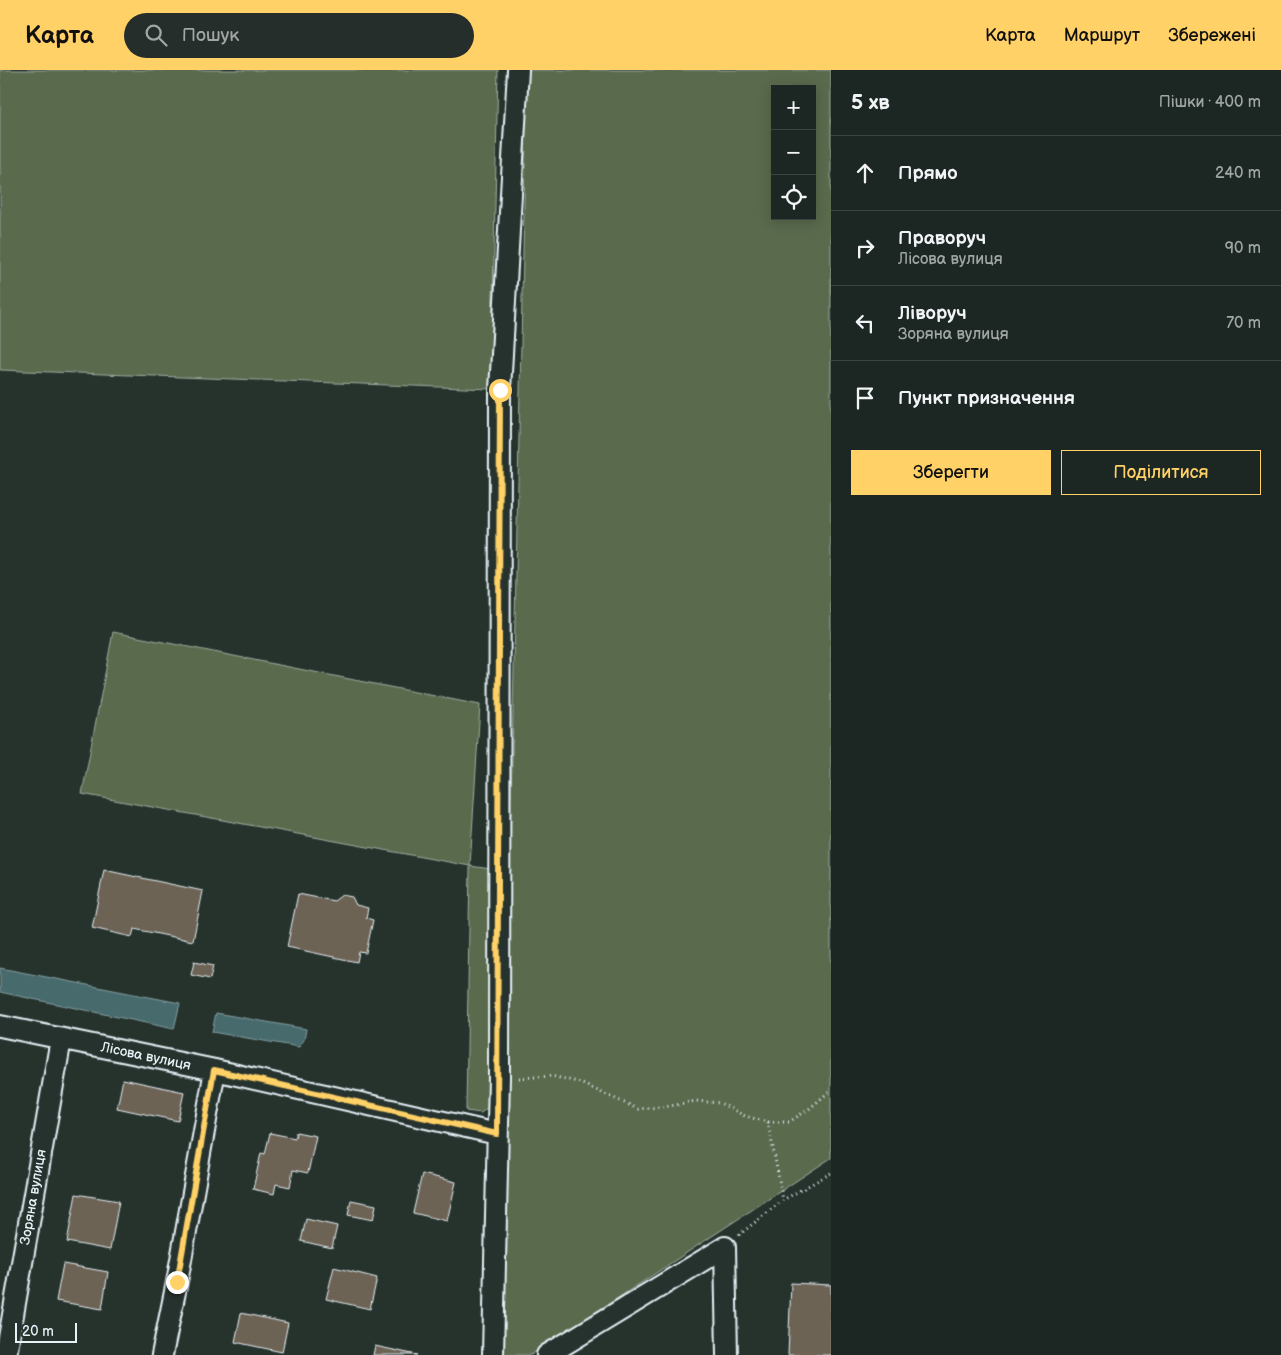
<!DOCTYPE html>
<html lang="uk">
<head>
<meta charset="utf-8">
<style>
	:root { --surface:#1c2622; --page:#252e2a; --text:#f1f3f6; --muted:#a0a5a5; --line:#3a4340; --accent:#ffd166 }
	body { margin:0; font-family:"Balsamiq Sans",sans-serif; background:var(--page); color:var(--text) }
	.controls { position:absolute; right:15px; top:15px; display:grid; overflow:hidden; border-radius:0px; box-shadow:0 2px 12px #0003 }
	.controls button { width:45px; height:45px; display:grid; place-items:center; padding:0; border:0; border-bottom:1px solid var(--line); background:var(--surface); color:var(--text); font:25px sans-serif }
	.scale { position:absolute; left:15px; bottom:12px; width:62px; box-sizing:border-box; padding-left:5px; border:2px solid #e8f1f8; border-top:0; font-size:14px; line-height:18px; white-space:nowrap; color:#e8f1f8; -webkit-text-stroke:4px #26332d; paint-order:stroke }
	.stop { position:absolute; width:15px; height:15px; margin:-11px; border:4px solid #ffd166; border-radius:50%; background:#fff }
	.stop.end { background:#ffd166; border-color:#fff; box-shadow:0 1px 5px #0008 }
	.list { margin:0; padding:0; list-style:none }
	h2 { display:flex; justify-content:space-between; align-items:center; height:65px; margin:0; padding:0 20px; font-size:21px }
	h2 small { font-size:16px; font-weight:400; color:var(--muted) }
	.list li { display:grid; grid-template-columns:32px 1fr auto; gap:15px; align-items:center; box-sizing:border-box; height:75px; padding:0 20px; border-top:1px solid var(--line) }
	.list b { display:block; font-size:19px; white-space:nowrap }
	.list p { margin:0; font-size:16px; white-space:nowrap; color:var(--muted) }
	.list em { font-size:16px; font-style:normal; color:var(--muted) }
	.actions { display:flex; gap:10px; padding:15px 20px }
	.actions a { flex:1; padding:11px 0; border:1px solid var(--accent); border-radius:0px; text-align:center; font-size:18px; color:var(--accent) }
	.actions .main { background:var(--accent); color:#111 }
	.icon { flex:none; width:28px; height:28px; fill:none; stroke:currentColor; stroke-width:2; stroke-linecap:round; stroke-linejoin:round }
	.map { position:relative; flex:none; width:831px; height:1285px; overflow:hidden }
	header { display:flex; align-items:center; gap:30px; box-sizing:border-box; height:70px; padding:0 25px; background:var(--accent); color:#111 }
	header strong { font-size:24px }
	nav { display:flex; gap:28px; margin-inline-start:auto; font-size:18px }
	.search { width:350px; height:45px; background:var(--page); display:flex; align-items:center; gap:12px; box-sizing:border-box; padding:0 18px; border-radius:28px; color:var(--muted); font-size:19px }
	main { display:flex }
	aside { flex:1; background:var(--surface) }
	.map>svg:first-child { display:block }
</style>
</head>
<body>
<header>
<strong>Карта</strong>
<div class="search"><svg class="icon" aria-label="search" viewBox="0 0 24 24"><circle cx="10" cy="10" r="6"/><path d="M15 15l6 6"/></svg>Пошук</div>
<nav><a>Карта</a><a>Маршрут</a><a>Збережені</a></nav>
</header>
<main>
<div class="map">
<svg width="831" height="1285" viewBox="0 0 831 1285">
	<rect width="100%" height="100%" fill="#26332d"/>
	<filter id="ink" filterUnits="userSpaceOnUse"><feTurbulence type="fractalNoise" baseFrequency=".02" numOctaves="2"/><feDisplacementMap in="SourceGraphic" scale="10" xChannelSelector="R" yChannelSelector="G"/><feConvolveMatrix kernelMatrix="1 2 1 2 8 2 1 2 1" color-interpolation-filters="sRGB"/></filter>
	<g filter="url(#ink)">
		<!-- green -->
		<path fill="#5a6b4e" stroke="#a1aea3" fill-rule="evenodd" d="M 0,0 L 498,0 L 491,319 L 0,300 Z
			M 527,0 L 831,0 L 831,1088 L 531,1285 L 499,1285 ZM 775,19 L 812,19 L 812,146 L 775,146 Z
			M 113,562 L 480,635 L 470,796 L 491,799 L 488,1037 L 481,1043 L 466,1041 L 470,796 L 82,724 Z"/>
		<!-- water -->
		<path fill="#476a6c" stroke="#87a0a4" d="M 0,898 L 180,933 L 174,959 L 0,922 Z
			M 216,943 L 306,959 L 304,970 L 299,977 L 212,962 Z"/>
		<!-- building -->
		<path fill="#6d6455" stroke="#e8f1f8" d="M 104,800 L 203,821 L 193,871 L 134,859 L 132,867 L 92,858 Z
			M 298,824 L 334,831 L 342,825 L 352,827 L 356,835 L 368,838 L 366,848 L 373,850 L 366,883 L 359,882 L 357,892 L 287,877 Z
			M 194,892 L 213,896 L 210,909 L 191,905 Z
			M 123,1009 L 184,1022 L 178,1051 L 117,1038 Z
			M 296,1062 L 316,1066 L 308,1103 L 293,1100 L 290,1117 L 276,1114 L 274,1124 L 253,1119 L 261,1083 L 265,1084 L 270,1063 L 295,1068 Z
			M 422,1104 L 456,1112 L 447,1151 L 413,1143 Z
			M 76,1124 L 119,1131 L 110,1180 L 67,1172 Z
			M 351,1130 L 376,1135 L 373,1150 L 348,1145 Z
			M 306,1149 L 337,1156 L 332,1178 L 301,1171 Z
			M 63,1194 L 108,1202 L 102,1239 L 56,1231 Z
			M 334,1197 L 377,1208 L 370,1239 L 326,1229 Z
			M 791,1213 L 831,1215 L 831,1285 L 788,1285 Z
			M 241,1243 L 288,1253 L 282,1282 L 235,1272 Z
			M 375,1276 L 417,1285 L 373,1285 Z"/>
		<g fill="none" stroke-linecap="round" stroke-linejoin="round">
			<defs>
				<path id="street" d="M 0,956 L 215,1000 L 497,1064
					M 725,1177 L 727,1285
					M 6,1285 L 61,969
					M 162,1285 L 177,1212 L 215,1000
					M 493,1285 L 499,1007 L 500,320 L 518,0
					M 547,1285 L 725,1177"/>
			</defs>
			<!-- street casing -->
			<use href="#street" stroke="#e8f1f8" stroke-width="24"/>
			<!-- path -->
			<path stroke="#e8f1f8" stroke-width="3" stroke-dasharray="1 4" stroke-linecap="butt" d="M 519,1008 L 551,1006 L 578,1012 L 638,1039 L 670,1036 L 696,1031 L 720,1033 L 745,1046 L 768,1052 L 783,1130
				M 768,1052 L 789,1052 L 809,1039 L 831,1020
				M 739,1165 L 783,1130 L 831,1103"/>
			<!-- street -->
			<use href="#street" stroke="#26332d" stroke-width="20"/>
		</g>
	</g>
	<g fill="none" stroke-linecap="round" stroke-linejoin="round" filter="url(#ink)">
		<!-- route -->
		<path stroke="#ffd166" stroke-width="6" d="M 177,1212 L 214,1000 L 497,1064 L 500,320"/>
	</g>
	<g text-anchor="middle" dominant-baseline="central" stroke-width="4" stroke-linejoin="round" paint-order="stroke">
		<!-- street labels -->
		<g font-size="14" fill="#e8f1f8" stroke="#26332d">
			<text transform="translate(146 986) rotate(12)">Лісова вулиця</text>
			<text transform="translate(33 1127) rotate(-80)">Зоряна вулиця</text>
		</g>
	</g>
</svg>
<div class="controls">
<button>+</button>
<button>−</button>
<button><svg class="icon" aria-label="locate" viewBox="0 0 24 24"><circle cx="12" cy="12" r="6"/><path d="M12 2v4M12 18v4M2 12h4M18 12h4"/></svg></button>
</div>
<div class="scale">20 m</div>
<div class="stop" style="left:500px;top:320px"></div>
<div class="stop end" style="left:177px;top:1212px"></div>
</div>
<aside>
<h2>5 хв<small>Пішки · 400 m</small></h2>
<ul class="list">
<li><svg class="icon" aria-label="ahead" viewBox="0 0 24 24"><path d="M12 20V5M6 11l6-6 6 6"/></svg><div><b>Прямо</b></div><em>240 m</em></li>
<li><svg class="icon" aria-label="right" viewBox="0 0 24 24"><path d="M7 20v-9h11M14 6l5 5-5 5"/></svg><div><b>Праворуч</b><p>Лісова вулиця</p></div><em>90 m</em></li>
<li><svg class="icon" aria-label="left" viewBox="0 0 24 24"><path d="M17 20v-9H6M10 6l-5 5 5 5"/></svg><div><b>Ліворуч</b><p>Зоряна вулиця</p></div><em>70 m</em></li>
<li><svg class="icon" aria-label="arrive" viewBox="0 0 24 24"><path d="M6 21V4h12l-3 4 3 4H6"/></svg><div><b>Пункт призначення</b></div></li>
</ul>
<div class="actions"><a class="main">Зберегти</a><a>Поділитися</a></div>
</aside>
</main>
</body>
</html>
